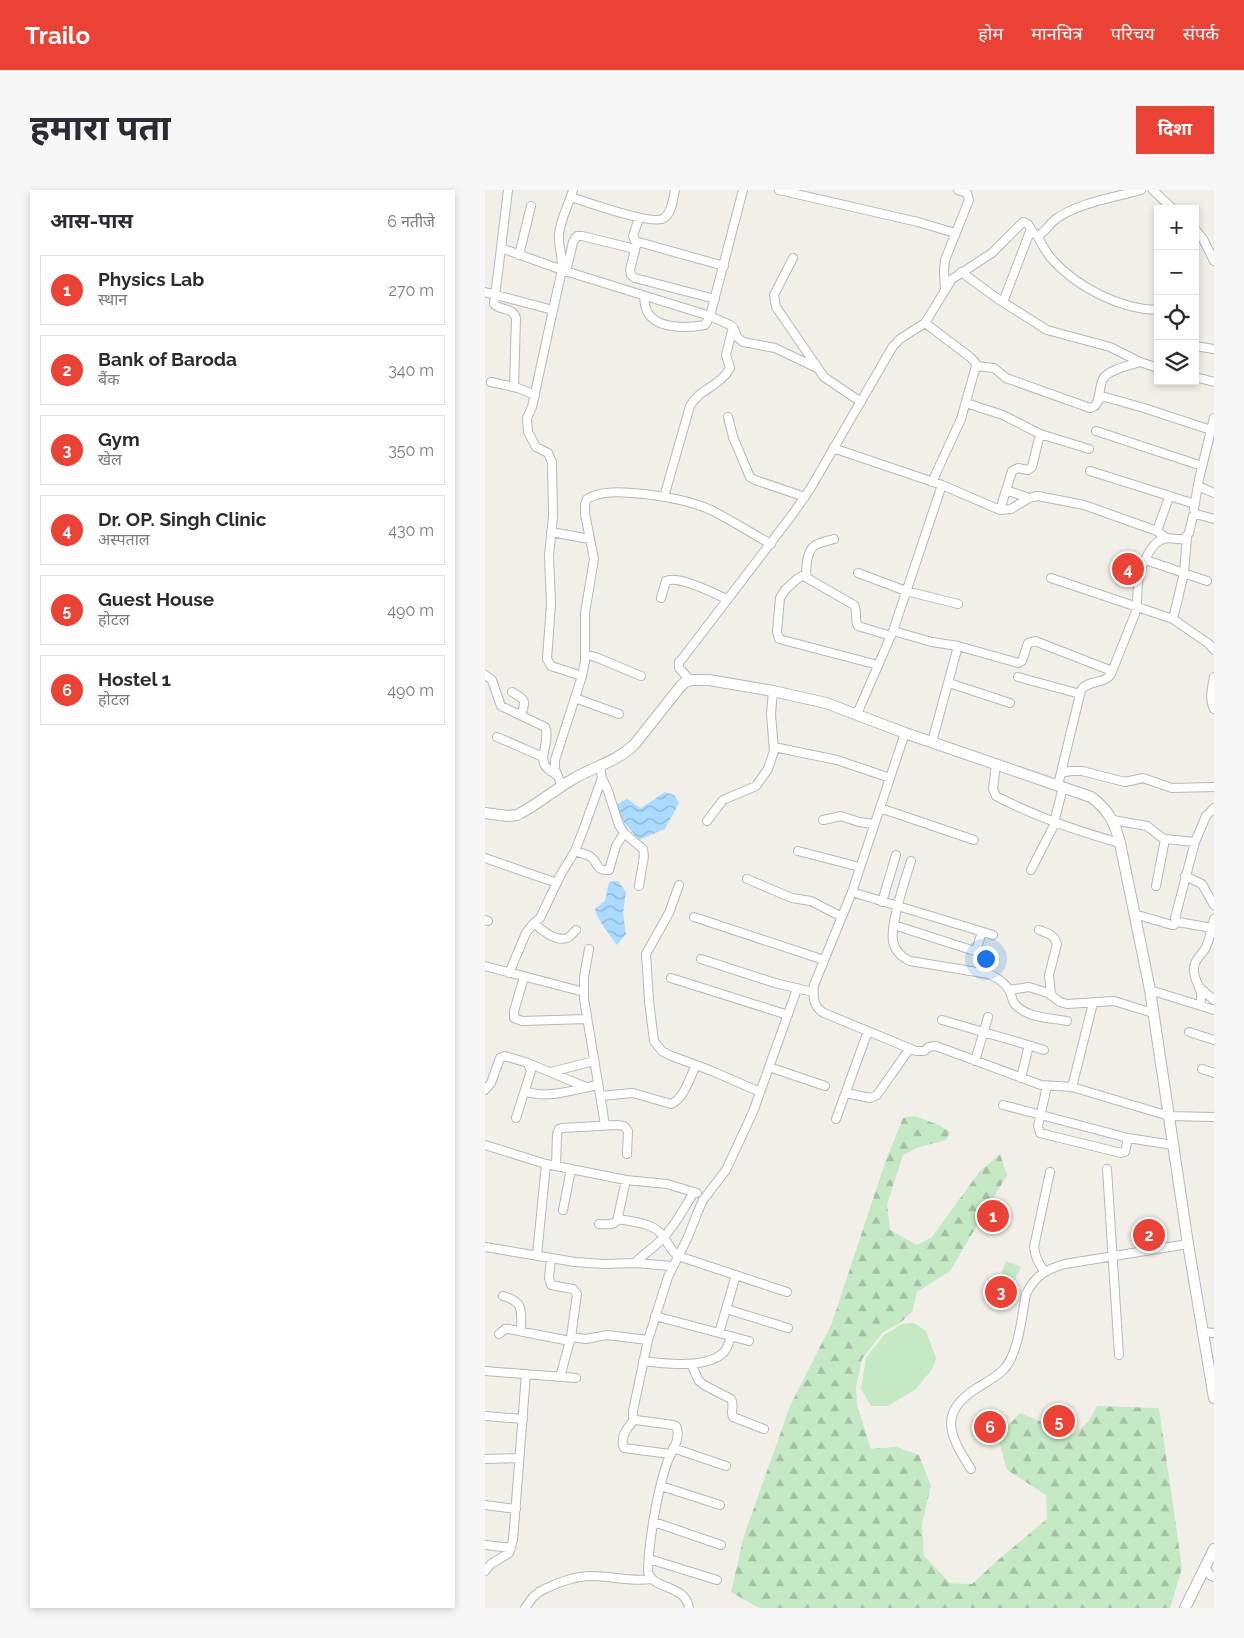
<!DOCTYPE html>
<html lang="hi">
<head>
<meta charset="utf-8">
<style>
	:root { --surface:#fff; --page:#f7f7f7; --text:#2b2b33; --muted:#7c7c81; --line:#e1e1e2; --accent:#ea4335 }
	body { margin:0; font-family:Raleway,"Noto Sans Devanagari",sans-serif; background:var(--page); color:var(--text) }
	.controls { position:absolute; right:15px; top:15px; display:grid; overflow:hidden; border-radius:0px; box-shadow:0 2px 8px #0003 }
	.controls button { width:45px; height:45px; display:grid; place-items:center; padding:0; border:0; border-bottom:1px solid var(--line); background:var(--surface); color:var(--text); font:25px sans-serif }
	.you { position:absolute; left:500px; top:768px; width:18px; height:18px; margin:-12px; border:4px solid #fff; border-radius:50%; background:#1a73e8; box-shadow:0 0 0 8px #1a73e833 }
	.badge { display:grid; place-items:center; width:32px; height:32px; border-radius:50%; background:var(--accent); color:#fff; font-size:16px; font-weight:700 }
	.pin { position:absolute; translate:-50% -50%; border:2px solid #fff; box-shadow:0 1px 5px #0006 }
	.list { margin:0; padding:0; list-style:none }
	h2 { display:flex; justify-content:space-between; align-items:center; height:65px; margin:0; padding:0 20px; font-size:21px }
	h2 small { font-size:16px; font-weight:400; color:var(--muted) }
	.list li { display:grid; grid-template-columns:32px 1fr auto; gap:15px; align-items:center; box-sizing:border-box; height:70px; margin:0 10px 10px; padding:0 10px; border:1px solid var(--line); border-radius:0px }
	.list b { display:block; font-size:19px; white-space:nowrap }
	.list p { margin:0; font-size:16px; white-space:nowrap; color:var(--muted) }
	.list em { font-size:16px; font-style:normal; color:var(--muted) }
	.icon { flex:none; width:28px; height:28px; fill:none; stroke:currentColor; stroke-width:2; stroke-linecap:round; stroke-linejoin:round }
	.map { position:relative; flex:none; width:729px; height:1418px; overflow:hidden; border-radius:0px }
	header { display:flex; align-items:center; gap:30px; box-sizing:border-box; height:70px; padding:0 25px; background:var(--accent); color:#fff }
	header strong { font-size:24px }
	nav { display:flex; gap:28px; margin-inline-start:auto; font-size:18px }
	.intro { display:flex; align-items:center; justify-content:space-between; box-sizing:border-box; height:120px; padding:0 30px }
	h1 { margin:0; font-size:35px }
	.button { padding:12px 22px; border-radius:0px; background:var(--accent); color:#fff; font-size:18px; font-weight:700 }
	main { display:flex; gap:30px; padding:0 30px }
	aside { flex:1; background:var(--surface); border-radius:0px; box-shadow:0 2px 8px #0003 }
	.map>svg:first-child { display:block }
</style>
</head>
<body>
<header>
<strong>Trailo</strong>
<nav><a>होम</a><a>मानचित्र</a><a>परिचय</a><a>संपर्क</a></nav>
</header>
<div class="intro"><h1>हमारा पता</h1><a class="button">दिशा</a></div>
<main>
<aside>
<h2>आस-पास<small>6 नतीजे</small></h2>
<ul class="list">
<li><span class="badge">1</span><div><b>Physics Lab</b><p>स्थान</p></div><em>270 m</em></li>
<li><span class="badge">2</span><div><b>Bank of Baroda</b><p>बैंक</p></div><em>340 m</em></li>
<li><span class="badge">3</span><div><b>Gym</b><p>खेल</p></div><em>350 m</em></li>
<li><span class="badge">4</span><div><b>Dr. OP. Singh Clinic</b><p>अस्पताल</p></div><em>430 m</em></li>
<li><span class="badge">5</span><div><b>Guest House</b><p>होटल</p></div><em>490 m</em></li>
<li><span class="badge">6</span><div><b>Hostel 1</b><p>होटल</p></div><em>490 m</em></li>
</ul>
</aside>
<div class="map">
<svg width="729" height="1418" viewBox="0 0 729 1418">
	<defs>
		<pattern id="forest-firs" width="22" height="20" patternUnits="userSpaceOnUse" patternTransform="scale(1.25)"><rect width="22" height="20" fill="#c5e8c5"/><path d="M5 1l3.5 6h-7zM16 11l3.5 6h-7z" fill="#a3c0a4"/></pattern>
		<pattern id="water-waves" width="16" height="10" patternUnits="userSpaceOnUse" patternTransform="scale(1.25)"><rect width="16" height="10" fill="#aadaff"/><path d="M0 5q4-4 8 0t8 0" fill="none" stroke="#8eb4d2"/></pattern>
	</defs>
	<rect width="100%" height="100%" fill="#f1efe8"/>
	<!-- forest -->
	<path fill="url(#forest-firs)" d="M 429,926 L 454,935 L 465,942 L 461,950 L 434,957 L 418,965 L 402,1015 L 405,1040 L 432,1055 L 447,1047 L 495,981 L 515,964 L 522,985 L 465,1081 L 432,1102 L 427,1122 L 416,1132 L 397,1143 L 377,1169 L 371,1197 L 372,1215 L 386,1259 L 411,1257 L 434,1265 L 446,1296 L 437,1334 L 439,1366 L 465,1393 L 487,1394 L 513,1370 L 562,1329 L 561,1305 L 522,1280 L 513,1247 L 535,1223 L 588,1245 L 604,1231 L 612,1216 L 674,1218 L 697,1378 L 685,1418 L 274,1418 L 246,1402 L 258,1349 L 305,1216 L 347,1133 L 400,973 L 418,928 Z"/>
	<!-- park -->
	<path fill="#c5e8c5" d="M 521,1071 L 536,1077 L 525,1101 L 512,1094 Z
		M 429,1133 L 441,1141 L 451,1168 L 448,1178 L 431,1199 L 403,1216 L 386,1216 L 376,1199 L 381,1168 L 399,1145 L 417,1134 Z"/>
	<!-- water -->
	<path fill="url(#water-waves)" d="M 180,602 L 189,605 L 194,613 L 180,639 L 154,650 L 132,624 L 132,614 L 142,609 L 156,618 Z
		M 133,691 L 141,702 L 138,723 L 141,744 L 132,755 C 125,745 112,730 110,719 L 120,711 L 124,692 Z"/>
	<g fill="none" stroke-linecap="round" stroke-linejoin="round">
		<defs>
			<path id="minor" d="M 23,0 L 16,58 L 77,80 L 225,126 L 258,0
				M 294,0 L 433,32 L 470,43
				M 668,0 L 688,19
				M 86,7 C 101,12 169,36 179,28 C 187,23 188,9 190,0
				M 154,28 L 148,46 L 150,51 L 239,76
				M 710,39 L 718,49 L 729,71
				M 552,45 C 556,53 560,61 566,68 C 591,97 635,119 672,120
				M 152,52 L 145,80 L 146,85 L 150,88 L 230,109
				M 16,58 L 9,114 C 15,121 28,117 31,128 L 29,197
				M 34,65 L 46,16
				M 308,68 L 289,105 L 291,117 L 339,187 L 376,212
				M 76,80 C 79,68 73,57 74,45 C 75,29 84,15 88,0
				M 81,82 L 88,52 L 92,46 L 97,46 L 150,59
				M 476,82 L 513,109 L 562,140 L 625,157 L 655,172 L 673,178
				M 460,100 L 459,81 L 460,70 L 484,10 L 482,3 L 473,0
				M 0,102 L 68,120 L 77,80
				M 159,106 C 160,111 159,116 162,121 C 171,140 203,138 220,135 L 225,126 L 245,135 L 249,139 L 252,147 L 258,152 L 290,158 L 332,178
				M 518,112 L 546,39
				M 68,120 L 47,217 L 42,228 L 43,242 L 51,257 L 63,263 L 67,272 L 68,326 L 64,366 L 66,414 L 62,469 L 66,476 L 97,486
				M 440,133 L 485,167 L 490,172 L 491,176 L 476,229 L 447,292
				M 710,156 L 729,159
				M 491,176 L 509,178 L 521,188 L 605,218 L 610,216 L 615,208 L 620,207 L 659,218 L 726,240
				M 710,187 L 729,192
				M 6,192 L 33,198 L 50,205
				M 613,209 C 615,203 615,195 618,189 C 622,180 646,175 655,172
				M 481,213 L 518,225 L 555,244 L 604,259
				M 243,227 L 248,247 L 265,287 L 270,290 L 320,307
				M 611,241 L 717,276
				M 348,258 L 457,295 L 515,320 L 526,319 L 544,308 L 553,306 L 599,315 L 672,341 L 681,348
				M 605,281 L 710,314
				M 713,296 L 729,303
				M 521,300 L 544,308
				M 179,307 L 205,216 C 214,199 236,196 245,178 L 241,165 L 248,137
				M 709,319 L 714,289 L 729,228
				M 515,320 L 527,281 L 533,278 L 543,280 L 547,277 L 555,244
				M 672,341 L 684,307
				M 66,342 L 105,349
				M 349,349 C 343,351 334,352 329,356 C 322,361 320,380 322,388 L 369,415 C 373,421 369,429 373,436 L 406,446
				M 661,370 L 722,391
				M 373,383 L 421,401 L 473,414
				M 321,384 L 312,389 L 300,400 L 295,408 L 292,442 L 294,449 L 393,475
				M 566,388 L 688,429 L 724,454 L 729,460
				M 176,408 L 181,391 C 194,385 228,403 242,409
				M 688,429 L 699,383 L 702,347
				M 408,441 L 447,452 L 473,456 L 533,473 L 537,471 L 543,453 L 550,451 L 627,481
				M 100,464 L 113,468 L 156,486
				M 0,485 L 7,490 L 16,516 L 60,537 C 66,550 52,569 62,578 C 65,581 69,583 73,586
				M 533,487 L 595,504
				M 729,487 C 727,498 724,509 729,519
				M 205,490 L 194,478 L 194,472 L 197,469 L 307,325 L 325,299 L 408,156 L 415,149 L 440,133 L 467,89 L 507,63 L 538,32 L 543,34 L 549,44 L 554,45 C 561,41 565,33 571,29 C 592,13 631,7 656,0
				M 464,493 L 525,513
				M 27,502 C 41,510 41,510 36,525
				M 90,508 L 134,524
				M 372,524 L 408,441 L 457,295
				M 420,543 L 367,702 L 329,795 C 328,807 328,817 339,823 L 431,861 L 439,861 L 444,857 L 451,856 L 556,895 L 587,897 L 684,926 L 729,927
				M 12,547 L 58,567
				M 447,552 L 473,456
				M 289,557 L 352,570 L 405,588
				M 511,575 L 508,599 L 511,606 C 551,627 592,641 635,653
				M 115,577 L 117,588 L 123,601 L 134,635 L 139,643 L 158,659 L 159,666 L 154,696
				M 576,583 L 585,581 L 597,581 L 640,592 L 658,588 L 687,598 L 729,597
				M 573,595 L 596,500 C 604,489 619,495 626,484 L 650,424 C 653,414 652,404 653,393 C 654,381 664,355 676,350 C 683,346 691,350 699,349 L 704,343 L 708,326 L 711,324 L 729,329
				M 77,596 L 70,579 L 70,570 L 97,486 L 100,471 L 100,423 L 109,369 L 100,324 L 100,314 L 102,309 C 115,301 133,302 147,303 C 174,305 201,309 226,320 C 246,330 266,343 286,354
				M 395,618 L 489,650
				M 338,630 L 356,626 L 374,632 L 389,634
				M 628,630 L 662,636 L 676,647 L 680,649 L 710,652
				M 222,631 L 238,610 L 271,596 L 283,579 L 289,561 L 286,524 L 288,501
				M 90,661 C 94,663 102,664 106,667 C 114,673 110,681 124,680 L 131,656 L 139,643
				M 313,661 L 375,677
				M 0,668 L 72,693
				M 426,671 C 420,690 405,734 408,751 C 410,761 416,767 425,771 L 504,784 C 513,788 521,793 525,802 C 527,806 527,810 529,813 C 540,828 566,828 582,831
				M 546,680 L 568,637 L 578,597
				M 700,686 L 717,694 L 729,715
				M 262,689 L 307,708 L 326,711 L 357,727
				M 194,695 L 184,723 L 161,764 L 164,811 L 169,851 L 177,861 L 184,865 L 227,881 L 275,902
				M 671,696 L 680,649
				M 367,702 L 508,745
				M 397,712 L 411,665
				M 649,724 L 687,735 L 689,735 L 691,731
				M 209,727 L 339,770
				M 0,730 L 3,731
				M 49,733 C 56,740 71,752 82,748 C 85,747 88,743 91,740
				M 409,735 L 502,765
				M 727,738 L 693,732 L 690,728 L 710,652 L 721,626 L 729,618
				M 554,740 C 562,743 569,744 572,754 L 564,785 L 566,805
				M 104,759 L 99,787 L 99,809 L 120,935
				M 491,761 L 497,742
				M 216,769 L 290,793 L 328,802
				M 0,776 L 99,802
				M 24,783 L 41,743 L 48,734 L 55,728 L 76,684 L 90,661 L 99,638 L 117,588
				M 39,787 L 29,821 L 29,828 L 37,831 L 102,829
				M 186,788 L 303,825
				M 715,798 L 729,810
				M 524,800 L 544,797 L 563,803 L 575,812 L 582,814 L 629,811 L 668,823
				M 665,800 L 729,820
				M 715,815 C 720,797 707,792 709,777 C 710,768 718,764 721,757 C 725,748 727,738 729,729
				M 457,830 L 543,855 L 543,859 L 536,888
				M 704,842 L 729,850
				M 543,855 L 559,860
				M 490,871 L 503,827
				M 43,873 L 101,897
				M 284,877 L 340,896
				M 717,879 L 729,883
				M 66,882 L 109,871
				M 562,896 L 553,936 L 555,943 L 636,963 L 640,962 L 643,948
				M 587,897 L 608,813
				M 0,900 L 6,893 L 15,868 L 20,866 L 43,873 L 46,881 L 31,928
				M 40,901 C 61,910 91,899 113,895
				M 361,903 L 385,908 L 392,905 L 425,858
				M 115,906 L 148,903 L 186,914 C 199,909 205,887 211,875
				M 518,915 L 643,948 L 688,955
				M 351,929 L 383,841
				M 0,955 L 61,974 L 141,990 L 182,994 L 212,1003
				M 71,976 L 72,944 L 74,939 L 77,938 L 132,935 L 139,936 L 143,941 L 142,964
				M 622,979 L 634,1165
				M 78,1020 L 86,979
				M 134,1029 C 148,1032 169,1033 178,1046 C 183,1053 186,1061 193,1066 L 302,1102
				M 114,1034 C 121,1034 127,1036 132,1031 L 141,990
				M 0,1057 L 90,1072 L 119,1074 L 150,1073 C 158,1064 169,1058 177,1049 C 190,1036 199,1018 209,1002
				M 52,1065 L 61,974
				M 66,1068 L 64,1088 L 66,1095 L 88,1099 L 92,1104 L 86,1147 L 75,1187
				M 150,1073 L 187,1076
				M 559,1081 C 553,1073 550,1067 549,1057 L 565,982
				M 18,1106 C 40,1112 36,1121 36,1141
				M 241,1119 L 303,1138
				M 170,1126 L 264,1151
				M 718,1142 L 729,1143
				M 234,1143 L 251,1085
				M 14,1144 L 20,1139 L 23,1139 L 85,1151
				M 86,1147 L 101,1149 L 122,1145 L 163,1150
				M 158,1171 C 179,1174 221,1179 238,1163 C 243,1159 244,1152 246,1146
				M 206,1174 L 214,1191 L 219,1195 L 246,1209 C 250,1215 245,1221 248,1227 L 279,1239
				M 0,1181 L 91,1188
				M 0,1226 L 38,1229
				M 150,1229 C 143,1237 134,1247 139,1258 L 185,1264
				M 188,1258 L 241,1276
				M 0,1269 L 34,1268
				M 486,1279 C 465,1246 452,1223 492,1198 C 502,1192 513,1186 520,1178 C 534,1161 537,1125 541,1104 C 550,1086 561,1079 580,1074 L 703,1054
				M 176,1296 L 235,1315
				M 0,1315 L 31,1319
				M 169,1332 L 236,1355
				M 0,1355 L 26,1358
				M 164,1369 L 232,1390
				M 720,1378 L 726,1386 L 729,1387
				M 0,1381 L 6,1374 L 24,1363 L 28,1350 L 41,1184
				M 40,1418 L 48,1407 L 54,1402 C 69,1394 89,1386 107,1386 C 127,1386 146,1392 166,1389
				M 204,1418 C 200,1393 167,1401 163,1381 C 164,1350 172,1302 182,1273 C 186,1261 197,1249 191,1236 L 188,1235 L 151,1230 L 148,1227 L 148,1221 L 163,1150 L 183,1087 L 202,1049 L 214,1019 L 218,1010 L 241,980 L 268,922 L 312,799"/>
			<path id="tertiary" d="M 0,623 L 22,626 L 32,625 C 52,615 69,600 88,589 C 108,577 131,572 149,555 L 195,497 L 200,492 L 205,490 L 224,490 L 288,501 L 341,513 L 420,543 L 606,607 C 623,619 630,633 635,653 L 665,800 L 703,1054 L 729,1208
				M 700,1418 L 729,1359"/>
		</defs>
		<!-- minor casing -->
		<use href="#minor" stroke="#b5b8bc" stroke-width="10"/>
		<!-- tertiary casing -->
		<use href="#tertiary" stroke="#b5b8bc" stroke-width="12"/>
		<!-- minor -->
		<use href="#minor" stroke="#fff" stroke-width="8"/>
		<!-- tertiary -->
		<use href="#tertiary" stroke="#fff" stroke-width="10"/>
	</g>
</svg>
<div class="controls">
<button>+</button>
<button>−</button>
<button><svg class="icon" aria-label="locate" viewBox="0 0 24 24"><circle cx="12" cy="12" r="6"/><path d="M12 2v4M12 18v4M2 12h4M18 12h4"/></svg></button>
<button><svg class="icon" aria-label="layers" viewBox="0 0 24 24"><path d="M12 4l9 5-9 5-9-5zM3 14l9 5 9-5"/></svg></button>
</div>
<div class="you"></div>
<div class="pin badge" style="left:508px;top:1026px">1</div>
<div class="pin badge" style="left:664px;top:1045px">2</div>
<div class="pin badge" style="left:516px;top:1102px">3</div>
<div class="pin badge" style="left:643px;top:379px">4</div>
<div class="pin badge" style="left:574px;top:1231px">5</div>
<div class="pin badge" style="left:505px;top:1237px">6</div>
</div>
</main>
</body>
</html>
